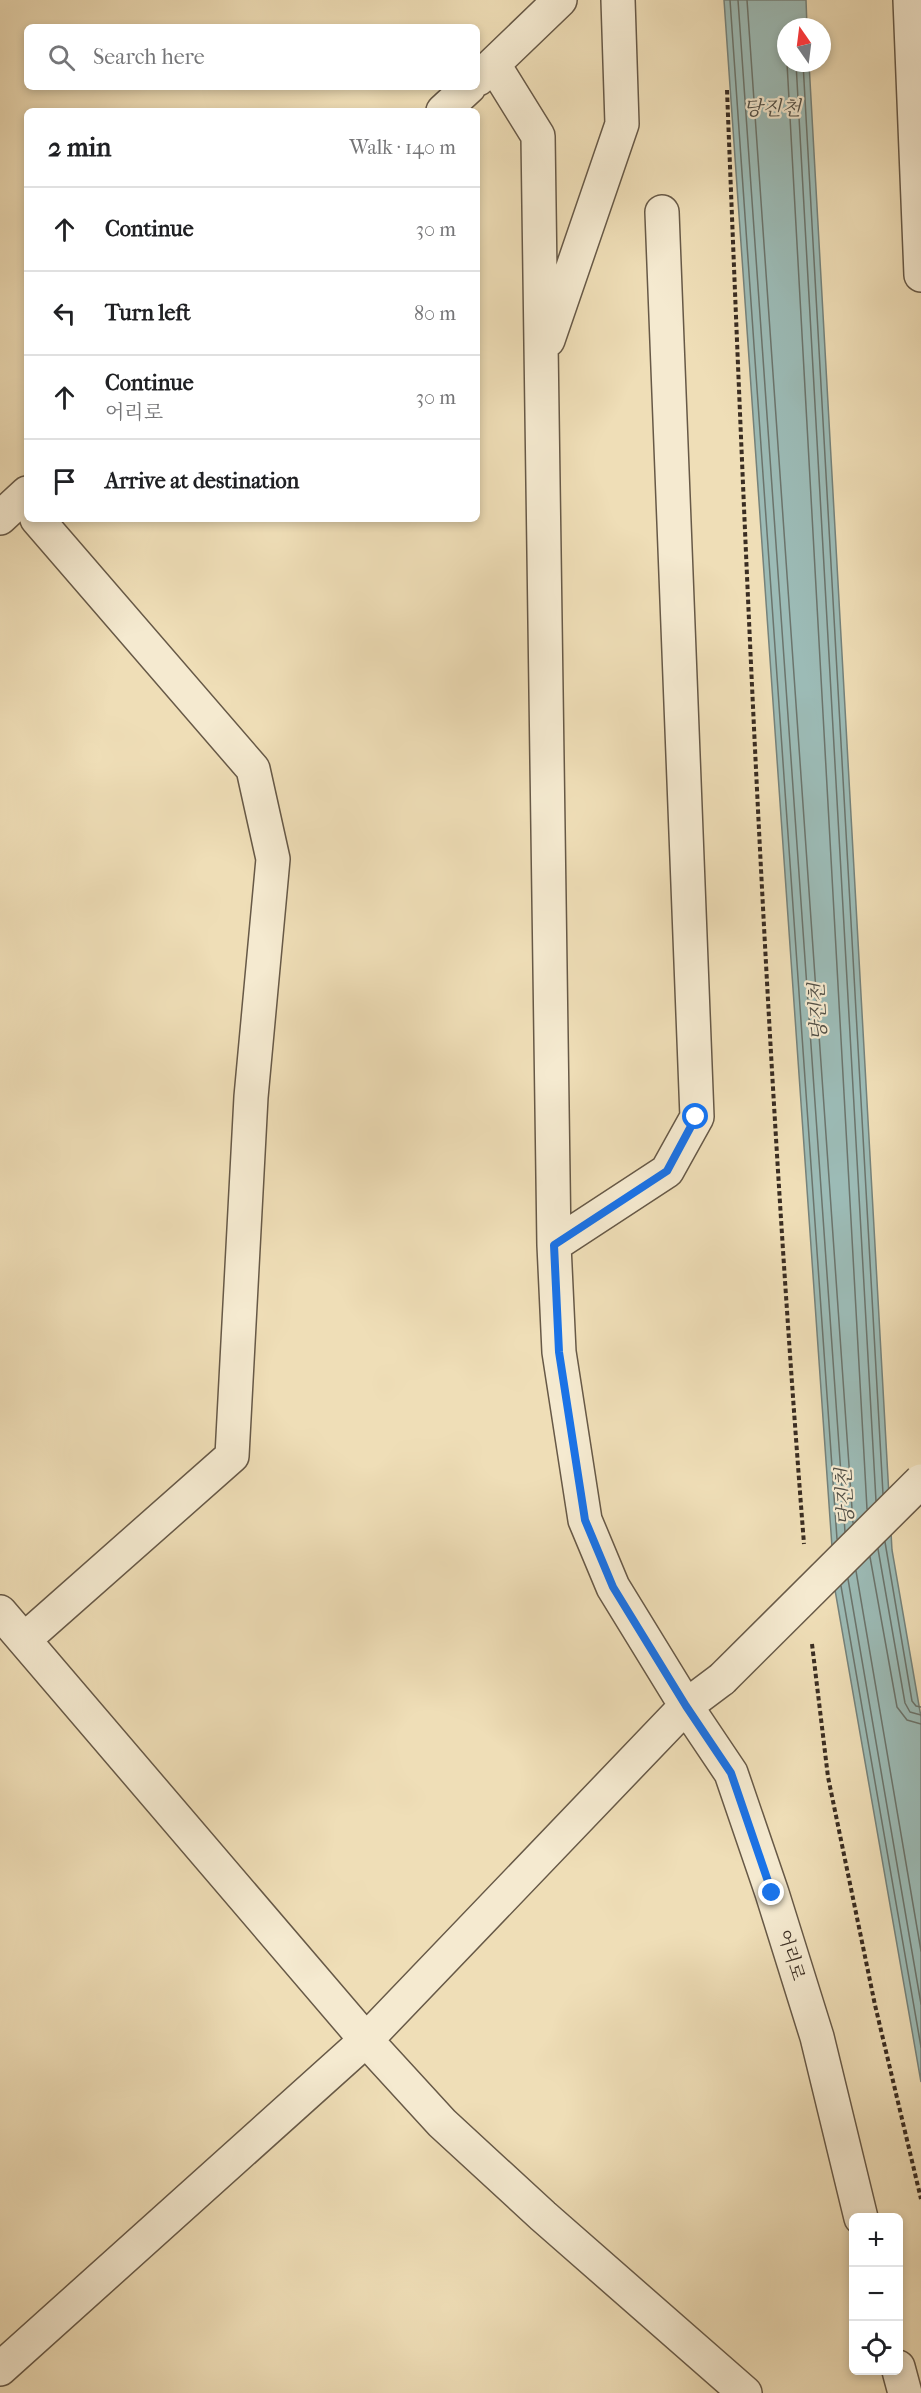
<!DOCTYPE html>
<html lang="en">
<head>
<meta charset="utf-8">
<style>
	:root { --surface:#fff; --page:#f6f6f6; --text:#202124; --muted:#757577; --line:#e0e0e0 }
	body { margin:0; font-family:"IM FELL French Canon","Noto Serif KR",serif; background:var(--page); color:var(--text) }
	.controls { position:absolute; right:18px; bottom:18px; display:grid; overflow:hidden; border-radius:9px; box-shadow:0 3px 9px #0003 }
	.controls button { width:54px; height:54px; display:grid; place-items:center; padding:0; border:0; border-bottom:2px solid var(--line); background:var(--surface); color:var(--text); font:30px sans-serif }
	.compass { position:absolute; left:777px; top:18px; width:54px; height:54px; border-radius:50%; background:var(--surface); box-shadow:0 3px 9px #0003; rotate:346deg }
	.stop { position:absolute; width:18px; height:18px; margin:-14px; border:4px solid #1a73e8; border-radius:50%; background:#fff }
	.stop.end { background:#1a73e8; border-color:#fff; box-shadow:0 2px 6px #0008 }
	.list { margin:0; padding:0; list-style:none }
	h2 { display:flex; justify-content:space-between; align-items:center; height:78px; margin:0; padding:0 24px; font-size:26px }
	h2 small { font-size:20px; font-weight:400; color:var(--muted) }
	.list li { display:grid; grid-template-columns:39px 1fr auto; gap:18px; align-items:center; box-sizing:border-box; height:84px; padding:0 24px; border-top:2px solid var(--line) }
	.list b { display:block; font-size:22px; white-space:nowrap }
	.list p { margin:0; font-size:20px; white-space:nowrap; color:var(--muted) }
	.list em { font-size:20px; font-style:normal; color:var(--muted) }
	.icon { flex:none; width:33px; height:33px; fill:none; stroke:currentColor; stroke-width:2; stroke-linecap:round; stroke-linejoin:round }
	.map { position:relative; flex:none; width:921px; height:2393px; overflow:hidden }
	.search { position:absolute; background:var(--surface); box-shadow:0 3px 9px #0003; left:24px; top:24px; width:456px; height:66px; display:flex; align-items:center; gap:15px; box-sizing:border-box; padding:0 21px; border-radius:9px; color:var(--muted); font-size:22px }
	.panel { position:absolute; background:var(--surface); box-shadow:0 3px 9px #0003; left:24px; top:108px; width:456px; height:414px; border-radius:9px }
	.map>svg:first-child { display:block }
</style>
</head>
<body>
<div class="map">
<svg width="921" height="2393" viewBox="0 0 921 2393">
	<rect width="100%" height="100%" fill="#efdeb7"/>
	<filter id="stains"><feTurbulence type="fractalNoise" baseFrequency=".00333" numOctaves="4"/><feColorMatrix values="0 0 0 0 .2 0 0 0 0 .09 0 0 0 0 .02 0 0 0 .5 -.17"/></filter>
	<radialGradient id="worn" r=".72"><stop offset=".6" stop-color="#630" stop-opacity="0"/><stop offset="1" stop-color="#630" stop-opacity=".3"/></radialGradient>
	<!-- water -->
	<path fill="#9cbbb6" stroke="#75827b" stroke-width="1.5" d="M 724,0 L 806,0 L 807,27 L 786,27 L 786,63 L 809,63 L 892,1550 L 921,1717 L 921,2082 L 835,1590 Z"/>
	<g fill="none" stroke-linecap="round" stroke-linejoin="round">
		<!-- shore -->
		<path stroke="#6b746c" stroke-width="1.5" d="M 730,0 L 837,1539
			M 738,0 L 845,1532
			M 747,0 L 853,1523
			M 787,63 L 867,1509
			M 796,63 L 876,1501
			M 803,63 L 883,1494
			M 885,1542 L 912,1701 L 916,1706 L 921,1707
			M 878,1549 L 905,1703 L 910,1712 L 921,1715
			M 870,1557 L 897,1707 L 907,1720 L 921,1724
			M 856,1571 L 921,1951
			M 848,1579 L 921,2004
			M 841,1586 L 921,2047"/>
		<defs>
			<path id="minor" d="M 910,0 L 921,275
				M 494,65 L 538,136 L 554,1245 L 559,1352 L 585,1520 L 613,1587 L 686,1706 L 731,1773 L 772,1893 L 817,2037 L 861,2218
				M 478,79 L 560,0
				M 443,111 L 469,87
				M 548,340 L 622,124 L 618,0
				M 0,518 L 27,493
				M 554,1245 L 667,1171 L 697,1117 L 662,212
				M 0,1612 L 366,2040 L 442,2123 L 543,2216 L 745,2393
				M 25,1639 L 232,1456 L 251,1097 L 273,859 L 253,769 L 37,519
				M 898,2367 L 905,2393
				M 0,2369 L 366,2040 L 686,1706 L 722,1679"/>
		</defs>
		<!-- minor casing -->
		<use href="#minor" stroke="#675947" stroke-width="36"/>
		<!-- path -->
		<path stroke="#3a2d22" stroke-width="4" stroke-dasharray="4.5 3" stroke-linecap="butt" d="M 727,90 C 746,575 766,1060 804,1544
			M 812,1644 L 828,1777 L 875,2005 L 921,2199"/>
		<!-- minor -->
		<use href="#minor" stroke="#f5ead0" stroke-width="33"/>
		<defs>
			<path id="minor-bridge" d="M 722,1679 L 921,1481"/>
		</defs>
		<!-- minor-bridge casing -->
		<use href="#minor-bridge" stroke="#675947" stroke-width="36" stroke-linecap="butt"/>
		<!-- minor-bridge -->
		<use href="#minor-bridge" stroke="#f5ead0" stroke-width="33"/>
	</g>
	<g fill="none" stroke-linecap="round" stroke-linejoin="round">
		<!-- route -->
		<path stroke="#1a73e8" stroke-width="8" d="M 696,1117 L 667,1171 L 554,1245 L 559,1352 L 585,1520 L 613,1587 L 686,1706 L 731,1773 L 772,1893"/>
	</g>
	<g text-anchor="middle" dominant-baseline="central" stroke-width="4.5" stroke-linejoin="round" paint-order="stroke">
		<!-- street labels -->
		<g font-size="18" fill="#3a2d22" stroke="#f5ead0">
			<text transform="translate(791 1955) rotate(73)">어리로</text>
		</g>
		<!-- water labels -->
		<g font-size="20" font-style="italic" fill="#525047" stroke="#f5ead0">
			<text x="772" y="108">당진천</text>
			<text transform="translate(818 1012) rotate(-93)">당진천</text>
			<text transform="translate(845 1497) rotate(-93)">당진천</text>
		</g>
	</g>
	<rect width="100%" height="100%" filter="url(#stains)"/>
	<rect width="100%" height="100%" fill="url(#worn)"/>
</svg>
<div class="controls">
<button>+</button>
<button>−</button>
<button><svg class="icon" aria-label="locate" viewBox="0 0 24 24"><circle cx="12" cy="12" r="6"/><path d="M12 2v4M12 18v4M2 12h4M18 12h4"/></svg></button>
</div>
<svg class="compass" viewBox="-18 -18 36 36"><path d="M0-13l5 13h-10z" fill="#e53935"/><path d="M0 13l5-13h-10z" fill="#757577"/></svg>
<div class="stop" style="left:696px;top:1117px"></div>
<div class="stop end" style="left:772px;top:1893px"></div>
<div class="search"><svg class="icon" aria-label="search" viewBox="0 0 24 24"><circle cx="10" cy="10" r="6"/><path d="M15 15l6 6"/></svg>Search here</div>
<section class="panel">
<h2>2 min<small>Walk · 140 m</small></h2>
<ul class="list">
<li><svg class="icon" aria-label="ahead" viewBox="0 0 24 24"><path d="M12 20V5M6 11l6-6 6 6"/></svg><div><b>Continue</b></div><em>30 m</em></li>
<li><svg class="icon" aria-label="left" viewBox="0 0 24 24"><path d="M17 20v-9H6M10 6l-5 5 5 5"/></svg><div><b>Turn left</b></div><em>80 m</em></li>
<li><svg class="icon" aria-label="ahead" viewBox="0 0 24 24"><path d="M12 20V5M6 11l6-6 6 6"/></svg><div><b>Continue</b><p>어리로</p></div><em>30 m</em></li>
<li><svg class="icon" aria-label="arrive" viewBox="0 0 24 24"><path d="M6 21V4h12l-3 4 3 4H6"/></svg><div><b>Arrive at destination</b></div></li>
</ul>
</section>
</div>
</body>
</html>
